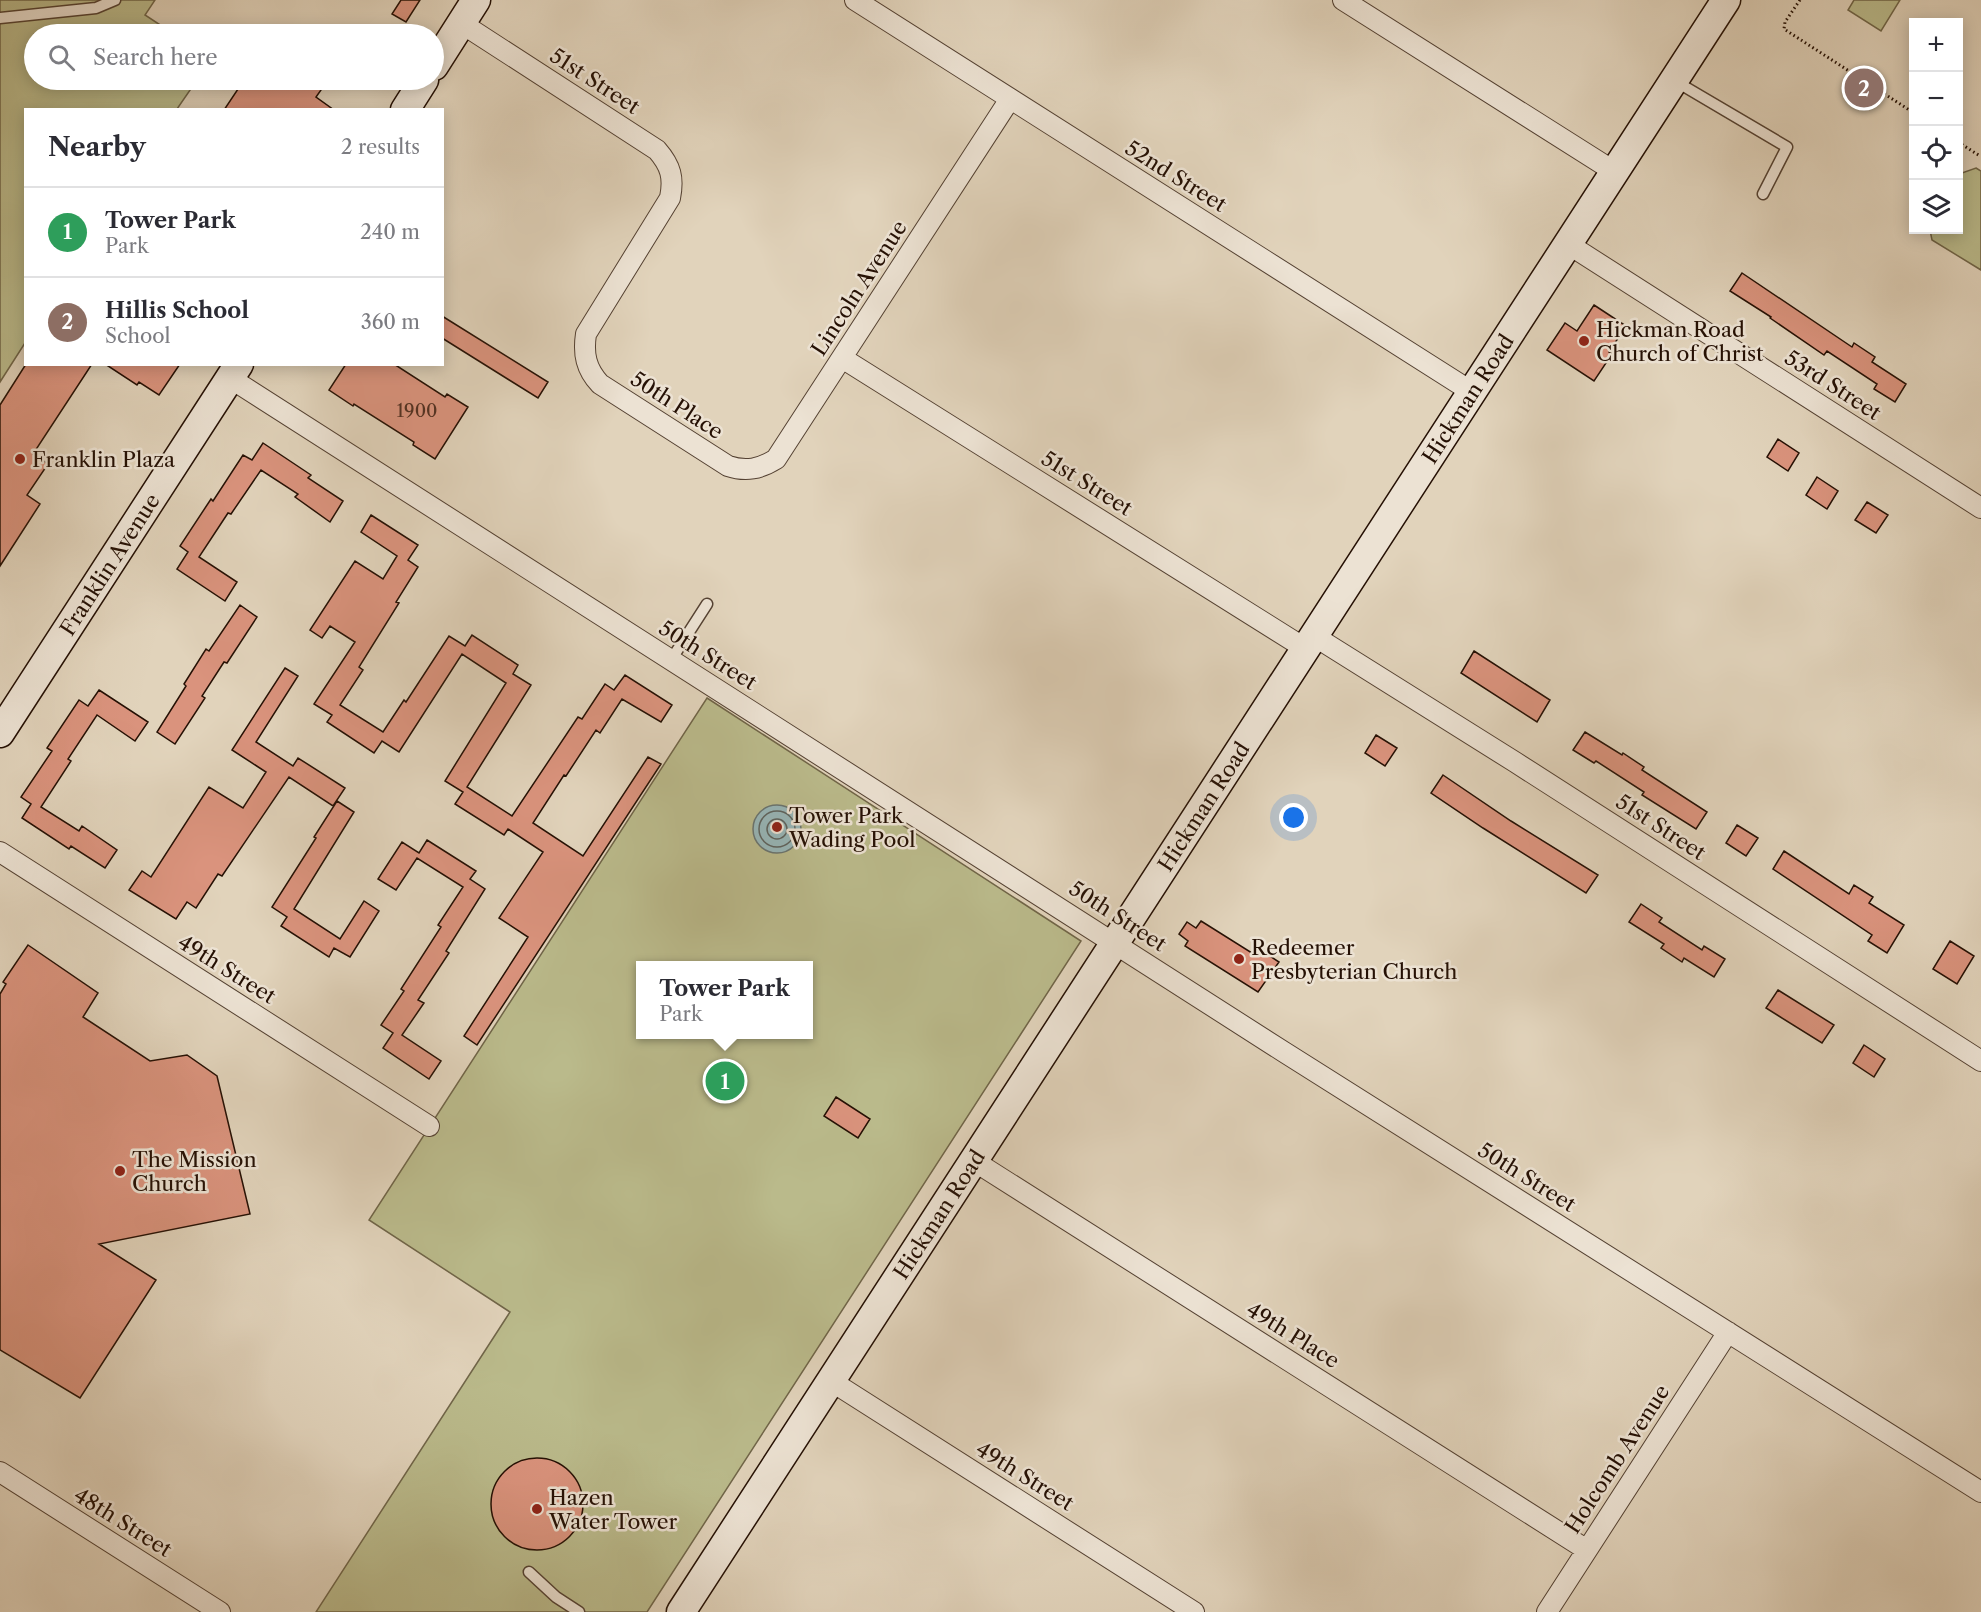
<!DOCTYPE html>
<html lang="en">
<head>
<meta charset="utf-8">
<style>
	:root { --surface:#fff; --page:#f7f7f7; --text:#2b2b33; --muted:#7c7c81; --line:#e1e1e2; --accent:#1a73e8 }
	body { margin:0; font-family:"Libre Caslon Text",serif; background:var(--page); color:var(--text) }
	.controls { position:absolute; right:18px; top:18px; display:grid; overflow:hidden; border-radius:0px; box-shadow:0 3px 15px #0003 }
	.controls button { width:54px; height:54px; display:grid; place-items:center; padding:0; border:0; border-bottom:2px solid var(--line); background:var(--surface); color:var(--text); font:30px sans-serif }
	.you { position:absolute; left:1294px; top:818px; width:21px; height:21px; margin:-15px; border:4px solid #fff; border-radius:50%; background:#1a73e8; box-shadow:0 0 0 9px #1a73e833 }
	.badge { display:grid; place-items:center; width:39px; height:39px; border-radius:50%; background:var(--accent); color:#fff; font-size:20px; font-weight:700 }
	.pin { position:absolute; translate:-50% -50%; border:3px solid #fff; box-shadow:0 2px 6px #0006 }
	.popup { position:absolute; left:636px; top:961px; width:177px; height:78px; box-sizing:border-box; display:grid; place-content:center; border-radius:0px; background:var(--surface); filter:drop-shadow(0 2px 4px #0005); font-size:20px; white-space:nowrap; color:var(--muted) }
	.popup b { font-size:22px; color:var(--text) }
	.popup::after { content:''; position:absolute; left:50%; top:100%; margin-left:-12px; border:12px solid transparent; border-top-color:var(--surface) }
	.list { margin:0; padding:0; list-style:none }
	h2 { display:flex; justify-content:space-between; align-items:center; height:78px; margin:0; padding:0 24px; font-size:26px }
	h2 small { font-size:20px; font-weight:400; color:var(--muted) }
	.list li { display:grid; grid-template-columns:39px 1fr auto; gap:18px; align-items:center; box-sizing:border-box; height:90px; padding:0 24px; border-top:2px solid var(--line) }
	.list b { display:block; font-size:22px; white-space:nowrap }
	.list p { margin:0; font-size:20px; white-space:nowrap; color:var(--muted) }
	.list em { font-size:20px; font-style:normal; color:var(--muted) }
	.icon { flex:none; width:33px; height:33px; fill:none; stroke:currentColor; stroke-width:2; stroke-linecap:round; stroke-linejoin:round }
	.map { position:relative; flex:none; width:1981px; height:1612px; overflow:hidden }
	.search { position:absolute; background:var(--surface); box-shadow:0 3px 15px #0003; left:24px; top:24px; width:420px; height:66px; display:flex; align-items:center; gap:15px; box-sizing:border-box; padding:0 21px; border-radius:33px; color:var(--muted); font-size:22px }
	.panel { position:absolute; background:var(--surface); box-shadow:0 3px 15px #0003; left:24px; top:108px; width:420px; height:258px; border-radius:0px }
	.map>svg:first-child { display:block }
</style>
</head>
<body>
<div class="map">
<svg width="1981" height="1612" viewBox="0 0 1981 1612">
	<rect width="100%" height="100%" fill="#e1d3bb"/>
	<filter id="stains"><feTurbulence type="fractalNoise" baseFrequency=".00333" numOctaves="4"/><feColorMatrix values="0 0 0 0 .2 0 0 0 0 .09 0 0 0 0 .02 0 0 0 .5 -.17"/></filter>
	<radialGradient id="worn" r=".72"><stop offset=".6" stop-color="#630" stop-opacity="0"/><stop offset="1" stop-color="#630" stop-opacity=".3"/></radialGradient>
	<!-- green -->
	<path fill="#baba8b" stroke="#706548" stroke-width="1.5" fill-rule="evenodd" d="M 0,0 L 155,0 L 145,15 L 174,34 L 34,34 L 34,80 L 197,80 L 177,109 L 26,110 L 25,343 L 0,382 Z
		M 1854,0 L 1900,0 L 1881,31 L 1848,10 Z
		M 1976,168 L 1981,171 L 1981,270 L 1932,240 L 1930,230 L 1958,230 L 1959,174 Z
		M 707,698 L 1081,941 L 647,1612 L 316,1612 L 510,1312 L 369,1220 ZM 641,966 L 809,966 L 809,1034 L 641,1034 Z"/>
	<!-- water -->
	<path fill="#97b6b8" stroke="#697470" stroke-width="1.5" d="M753 829a24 24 0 1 1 48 0a24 24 0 1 1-48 0Z"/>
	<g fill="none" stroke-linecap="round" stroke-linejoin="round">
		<!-- shore -->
		<path stroke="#5e635e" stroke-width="1.5" d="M759 829a18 18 0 1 1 36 0a18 18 0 1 1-36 0Z
			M767 829a10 10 0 1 1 20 0a10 10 0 1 1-20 0Z"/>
	</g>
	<!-- building -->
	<path fill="#da937d" stroke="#251004" stroke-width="1.5" d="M 401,0 L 420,0 L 406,22 L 392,14 Z
		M 244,80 L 328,80 L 316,97 L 334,110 L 224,110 Z
		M 1742,273 L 1852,347 L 1854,343 L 1875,357 L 1872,362 L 1906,384 L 1895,402 L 1874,389 L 1877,384 L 1827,351 L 1824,355 L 1770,318 L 1771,317 L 1730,291 Z
		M 1594,305 L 1626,326 L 1609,352 L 1612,354 L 1594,381 L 1547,350 L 1565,323 L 1577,331 Z
		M 442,316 L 548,382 L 538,398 L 442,338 Z
		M 26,364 L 92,364 L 33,454 L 48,464 L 27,495 L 40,504 L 0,566 L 0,405 Z
		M 105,364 L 180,364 L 159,395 L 139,382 L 137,385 Z
		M 346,364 L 394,364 L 445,397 L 447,394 L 468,407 L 435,459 L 413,445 L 414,442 L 354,404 L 353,406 L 329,390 Z
		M 1778,439 L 1799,453 L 1788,471 L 1767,457 Z
		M 263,443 L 311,475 L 308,478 L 343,501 L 330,522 L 295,497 L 298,494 L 261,470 L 231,514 L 228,513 L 199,557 L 237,582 L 225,601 L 177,569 L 188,552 L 180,546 L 211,499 L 213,501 L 243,455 L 252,460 Z
		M 1817,477 L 1838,491 L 1827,509 L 1806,495 Z
		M 1867,502 L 1888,515 L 1876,533 L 1855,520 Z
		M 371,515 L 418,545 L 408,560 L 418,567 L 396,602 L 399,603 L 359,667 L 363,670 L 340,705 L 383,732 L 404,700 L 406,702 L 449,636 L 465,646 L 472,635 L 518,665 L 513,674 L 531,685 L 467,787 L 512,816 L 578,717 L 582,719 L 605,684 L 614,690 L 625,675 L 672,705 L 661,722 L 622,699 L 600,733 L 596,730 L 566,776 L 564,775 L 533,823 L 583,856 L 648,757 L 661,764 L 477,1045 L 464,1036 L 528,937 L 499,918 L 543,852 L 508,829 L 504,835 L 455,804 L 463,792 L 445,781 L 506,683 L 462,654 L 399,752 L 382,741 L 374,753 L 327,722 L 332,715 L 314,704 L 355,642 L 330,626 L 322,638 L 310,630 L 355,561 L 383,579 L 397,556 L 361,532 Z
		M 240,605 L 257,617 L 227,663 L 224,662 L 202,696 L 205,698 L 175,744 L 157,732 L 186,686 L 184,684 L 206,649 L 209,651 Z
		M 1474,651 L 1550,700 L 1537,722 L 1461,673 Z
		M 285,668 L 298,676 L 256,742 L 293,766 L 298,758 L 345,788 L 333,806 L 289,777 L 222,876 L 218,874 L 196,908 L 187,902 L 176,919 L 129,890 L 142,871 L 151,877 L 209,787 L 243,808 L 266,772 L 232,750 Z
		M 99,690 L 148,722 L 135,741 L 97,715 L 68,759 L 71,761 L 41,807 L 79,831 L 82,826 L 117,850 L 105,868 L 71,846 L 69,849 L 22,818 L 31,804 L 21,797 L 52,751 L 47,748 L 79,700 L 88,706 Z
		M 1585,732 L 1622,755 L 1623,753 L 1644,767 L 1642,770 L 1707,812 L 1696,829 L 1642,795 L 1644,792 L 1596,761 L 1594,763 L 1573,750 Z
		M 1376,735 L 1397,748 L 1385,766 L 1365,753 Z
		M 1443,775 L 1511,821 L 1598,875 L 1586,893 L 1483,828 L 1431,793 Z
		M 337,801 L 354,812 L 294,909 L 340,939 L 364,901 L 379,911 L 350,957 L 334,948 L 329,957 L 281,926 L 287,917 L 272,907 L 316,838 L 314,837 Z
		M 1737,825 L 1758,838 L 1746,856 L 1726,843 Z
		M 427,840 L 476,871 L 470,879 L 485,889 L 446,951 L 449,953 L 418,1000 L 424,1003 L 402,1035 L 441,1061 L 429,1079 L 383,1048 L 393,1033 L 381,1025 L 404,991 L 401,989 L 441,927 L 438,925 L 463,887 L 417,858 L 396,890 L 378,879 L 402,842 L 419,853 Z
		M 1784,851 L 1849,894 L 1854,885 L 1873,897 L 1869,903 L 1904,925 L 1887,953 L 1868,941 L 1872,935 L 1773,869 Z
		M 1641,904 L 1662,918 L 1659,922 L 1702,950 L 1704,946 L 1725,959 L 1714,977 L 1684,958 L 1682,962 L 1661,948 L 1664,944 L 1629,922 Z
		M 1201,921 L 1255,955 L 1259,949 L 1279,962 L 1258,992 L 1185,946 L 1188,941 L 1179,934 L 1187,922 L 1196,928 Z
		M 1950,941 L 1974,956 L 1957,984 L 1933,969 Z
		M 28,945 L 98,993 L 83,1017 L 150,1061 L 187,1055 L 217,1076 L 250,1214 L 99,1244 L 156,1280 L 80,1398 L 0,1350 L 0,994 L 6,984 L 3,982 Z
		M 1778,990 L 1834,1025 L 1822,1043 L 1766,1008 Z
		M 1864,1045 L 1885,1059 L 1874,1077 L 1853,1063 Z
		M 836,1097 L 870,1119 L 858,1138 L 824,1116 Z
		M491 1504a46 46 0 1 1 92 0a46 46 0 1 1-92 0Z"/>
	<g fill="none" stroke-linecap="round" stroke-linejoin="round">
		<defs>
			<path id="lane" d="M 0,18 L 96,8 L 115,0
				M 1675,81 L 1787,147 L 1763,194
				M 671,660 L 707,604
				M 529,1572 L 556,1597 L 579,1612"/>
			<path id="street" d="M 855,0 L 1472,392
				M 1343,0 L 1615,172
				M 461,23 L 657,150 C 671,166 674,178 670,198 L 586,334 C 583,354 586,369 600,384 L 728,466 C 746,472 760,469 776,459 L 1010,99
				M 1568,244 L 1981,508
				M 842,358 L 1306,649
				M 230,378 L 1284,1052 L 1981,1492
				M 1314,636 L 1515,762 L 1981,1061
				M 0,852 L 429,1126
				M 974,1161 L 1587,1550
				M 831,1381 L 1194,1612
				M 0,1472 L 220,1612
				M 1547,1612 L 1728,1332"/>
			<g id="secondary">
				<path d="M 434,66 L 476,0"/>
				<path d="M 405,110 L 424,80"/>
				<path id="s1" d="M 0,733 L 239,364"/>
				<path id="s2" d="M 681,1612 L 1726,0"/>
			</g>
		</defs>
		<!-- lane casing -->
		<use href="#lane" stroke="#544132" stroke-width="13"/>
		<!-- street casing -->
		<use href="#street" stroke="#544132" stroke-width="22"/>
		<!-- secondary casing -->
		<use href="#secondary" stroke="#251004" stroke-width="31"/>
		<!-- path -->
		<path stroke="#251004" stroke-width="3" stroke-dasharray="1.5 3" stroke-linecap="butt" d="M 1800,0 L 1785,22 L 1784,29 L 1914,113
			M 1958,142 L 1980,156"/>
		<!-- lane -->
		<use href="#lane" stroke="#ece2d3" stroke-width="10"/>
		<!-- street -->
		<use href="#street" stroke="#ece2d3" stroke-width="20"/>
		<!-- secondary -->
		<use href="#secondary" stroke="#ece2d3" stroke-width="28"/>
	</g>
	<!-- markers -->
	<g fill="#8f2418" stroke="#ece2d3" stroke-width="2">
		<circle cx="1584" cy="341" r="6"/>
		<circle cx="20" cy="459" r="6"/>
		<circle cx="777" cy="827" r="6"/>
		<circle cx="1239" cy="959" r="6"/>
		<circle cx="120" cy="1171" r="6"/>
		<circle cx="537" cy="1509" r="6"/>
	</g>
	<g text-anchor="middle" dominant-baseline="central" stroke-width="5" stroke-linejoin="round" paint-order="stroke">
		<!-- number labels -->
		<g font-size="18" fill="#523122">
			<text x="417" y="411">1900</text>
		</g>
		<!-- street labels -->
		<g font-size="21" fill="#251004" stroke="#ece2d3">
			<text transform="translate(595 81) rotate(33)">51st Street</text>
			<text transform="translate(1176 176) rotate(32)">52nd Street</text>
			<text transform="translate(859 288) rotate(-57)">Lincoln Avenue</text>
			<text transform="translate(1833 385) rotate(33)">53rd Street</text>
			<text stroke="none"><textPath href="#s2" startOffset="1446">Hickman Road</textPath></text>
			<text transform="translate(677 405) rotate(33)">50th Place</text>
			<text transform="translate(1087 483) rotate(32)">51st Street</text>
			<text stroke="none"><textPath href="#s1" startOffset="201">Franklin Avenue</textPath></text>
			<text transform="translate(708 655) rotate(32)">50th Street</text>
			<text stroke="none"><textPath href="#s2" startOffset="960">Hickman Road</textPath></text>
			<text transform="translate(1661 827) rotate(33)">51st Street</text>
			<text transform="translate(1118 916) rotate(33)">50th Street</text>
			<text transform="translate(227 969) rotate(32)">49th Street</text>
			<text transform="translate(1527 1177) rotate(32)">50th Street</text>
			<text stroke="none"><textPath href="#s2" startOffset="474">Hickman Road</textPath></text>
			<text transform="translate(1293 1335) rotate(32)">49th Place</text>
			<text transform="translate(1617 1459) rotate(-57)">Holcomb Avenue</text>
			<text transform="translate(1025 1476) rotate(32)">49th Street</text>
			<text transform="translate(123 1522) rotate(32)">48th Street</text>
		</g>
		<!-- poi labels -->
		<g font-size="21" fill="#251004" stroke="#ece2d3" text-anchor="start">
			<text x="1596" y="329">Hickman Road<tspan x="1596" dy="24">Church of Christ</tspan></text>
			<text x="32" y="459">Franklin Plaza</text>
			<text x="789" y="815">Tower Park<tspan x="789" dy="24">Wading Pool</tspan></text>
			<text x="1251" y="947">Redeemer<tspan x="1251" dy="24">Presbyterian Church</tspan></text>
			<text x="132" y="1159">The Mission<tspan x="132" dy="24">Church</tspan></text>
			<text x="549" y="1497">Hazen<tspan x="549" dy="24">Water Tower</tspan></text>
		</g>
	</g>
	<rect width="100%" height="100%" filter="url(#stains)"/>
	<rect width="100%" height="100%" fill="url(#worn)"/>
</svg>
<div class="controls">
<button>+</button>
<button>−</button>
<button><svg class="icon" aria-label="locate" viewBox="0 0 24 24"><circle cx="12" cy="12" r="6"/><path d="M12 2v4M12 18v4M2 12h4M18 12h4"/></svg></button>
<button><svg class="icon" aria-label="layers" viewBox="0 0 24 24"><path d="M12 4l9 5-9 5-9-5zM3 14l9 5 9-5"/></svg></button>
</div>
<div class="you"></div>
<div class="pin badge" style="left:725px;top:1081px;background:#2e9e5b">1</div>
<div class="popup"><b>Tower Park</b>Park</div>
<div class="pin badge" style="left:1864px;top:88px;background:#8d6e63">2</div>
<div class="search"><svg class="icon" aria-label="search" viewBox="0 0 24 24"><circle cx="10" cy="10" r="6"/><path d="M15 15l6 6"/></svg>Search here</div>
<section class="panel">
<h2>Nearby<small>2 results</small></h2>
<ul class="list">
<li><span class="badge" style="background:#2e9e5b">1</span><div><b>Tower Park</b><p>Park</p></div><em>240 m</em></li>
<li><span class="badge" style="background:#8d6e63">2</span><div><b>Hillis School</b><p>School</p></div><em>360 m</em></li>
</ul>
</section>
</div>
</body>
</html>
